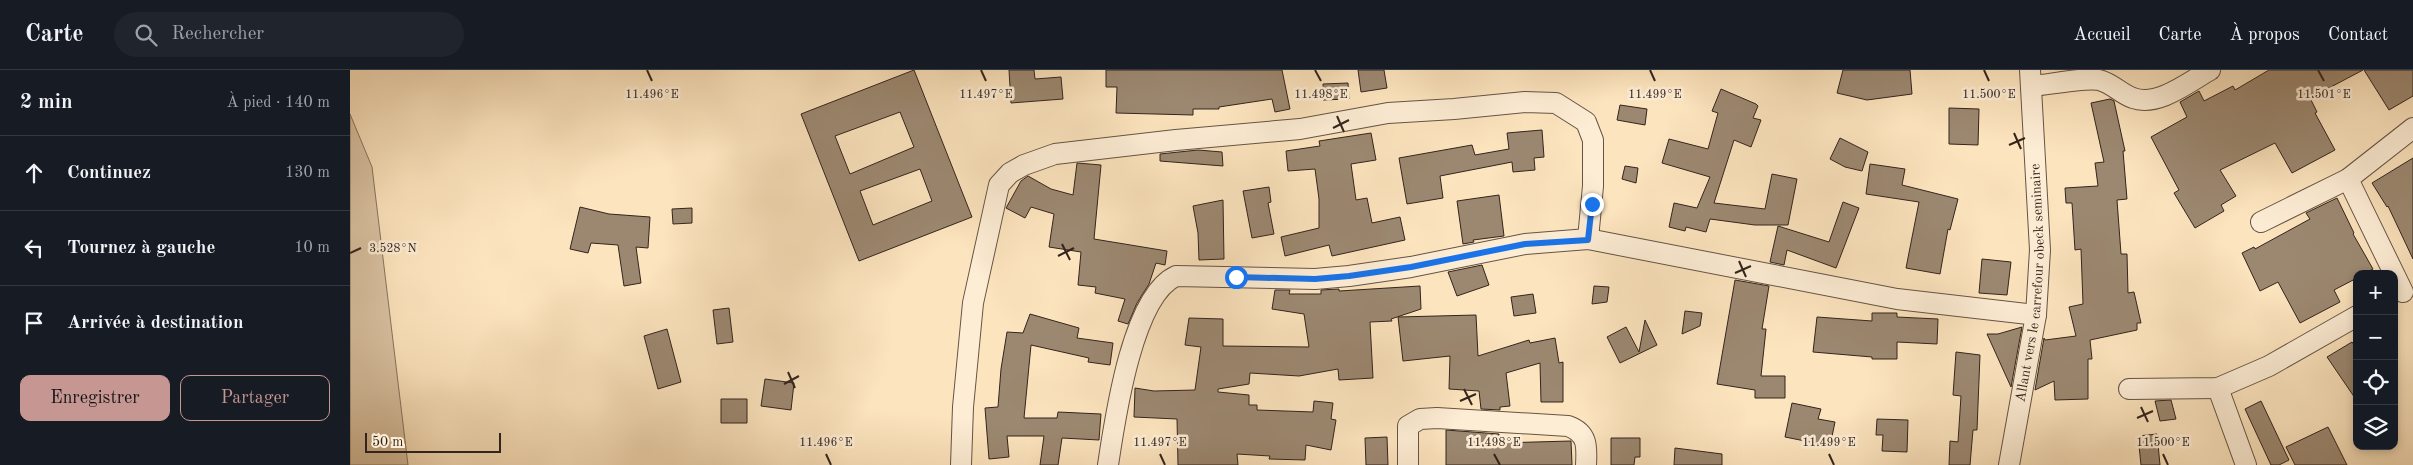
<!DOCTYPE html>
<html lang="fr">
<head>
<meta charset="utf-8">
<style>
	:root { --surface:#171b24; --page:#20242c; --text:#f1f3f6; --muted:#9ea1a6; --line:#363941; --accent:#c59692 }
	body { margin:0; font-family:"Old Standard TT",serif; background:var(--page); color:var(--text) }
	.controls { position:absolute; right:15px; bottom:15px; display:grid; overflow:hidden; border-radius:10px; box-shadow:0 2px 8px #0003 }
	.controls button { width:45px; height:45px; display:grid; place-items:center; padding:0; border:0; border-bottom:1px solid var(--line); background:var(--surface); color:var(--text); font:25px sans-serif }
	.scale { position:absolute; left:15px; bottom:12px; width:136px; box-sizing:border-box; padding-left:5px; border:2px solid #33241d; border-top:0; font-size:14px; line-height:18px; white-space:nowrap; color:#33241d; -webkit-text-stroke:4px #fdedd5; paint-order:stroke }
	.stop { position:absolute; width:15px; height:15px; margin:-11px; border:4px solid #1a73e8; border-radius:50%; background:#fff }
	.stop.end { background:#1a73e8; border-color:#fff; box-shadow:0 1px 5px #0008 }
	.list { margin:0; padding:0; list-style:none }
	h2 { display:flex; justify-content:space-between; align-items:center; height:65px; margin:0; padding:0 20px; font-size:21px }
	h2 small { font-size:16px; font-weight:400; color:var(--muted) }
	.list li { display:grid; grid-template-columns:32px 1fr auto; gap:15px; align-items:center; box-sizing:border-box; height:75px; padding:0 20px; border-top:1px solid var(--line) }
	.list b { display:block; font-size:19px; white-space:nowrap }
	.list em { font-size:16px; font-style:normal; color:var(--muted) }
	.actions { display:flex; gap:10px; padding:15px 20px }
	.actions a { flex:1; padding:11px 0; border:1px solid var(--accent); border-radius:10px; text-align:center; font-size:18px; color:var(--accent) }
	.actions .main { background:var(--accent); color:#111 }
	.icon { flex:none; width:28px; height:28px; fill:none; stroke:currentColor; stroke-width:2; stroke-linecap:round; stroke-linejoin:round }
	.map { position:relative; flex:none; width:2063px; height:395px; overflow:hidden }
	header { display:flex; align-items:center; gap:30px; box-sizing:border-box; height:70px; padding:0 25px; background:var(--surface); border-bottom:1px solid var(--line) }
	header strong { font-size:24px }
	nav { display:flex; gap:28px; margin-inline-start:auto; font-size:18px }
	.search { width:350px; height:45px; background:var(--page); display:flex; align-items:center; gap:12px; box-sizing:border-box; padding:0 18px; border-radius:28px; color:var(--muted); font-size:19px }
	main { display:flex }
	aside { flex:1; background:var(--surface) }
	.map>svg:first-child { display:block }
</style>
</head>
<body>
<header>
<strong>Carte</strong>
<div class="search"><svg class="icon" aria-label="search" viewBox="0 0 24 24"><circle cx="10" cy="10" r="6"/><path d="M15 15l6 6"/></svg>Rechercher</div>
<nav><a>Accueil</a><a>Carte</a><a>À propos</a><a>Contact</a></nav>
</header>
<main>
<aside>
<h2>2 min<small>À pied · 140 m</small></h2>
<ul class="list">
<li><svg class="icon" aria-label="ahead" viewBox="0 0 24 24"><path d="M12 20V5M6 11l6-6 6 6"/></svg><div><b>Continuez</b></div><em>130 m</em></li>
<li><svg class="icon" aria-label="left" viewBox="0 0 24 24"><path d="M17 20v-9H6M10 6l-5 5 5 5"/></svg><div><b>Tournez à gauche</b></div><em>10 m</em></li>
<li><svg class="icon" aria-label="arrive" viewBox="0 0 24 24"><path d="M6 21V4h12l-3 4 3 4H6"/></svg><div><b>Arrivée à destination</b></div></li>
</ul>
<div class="actions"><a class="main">Enregistrer</a><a>Partager</a></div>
</aside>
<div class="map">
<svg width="2063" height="395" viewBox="0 0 2063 395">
	<rect width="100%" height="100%" fill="#fce4be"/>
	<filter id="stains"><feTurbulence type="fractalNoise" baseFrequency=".004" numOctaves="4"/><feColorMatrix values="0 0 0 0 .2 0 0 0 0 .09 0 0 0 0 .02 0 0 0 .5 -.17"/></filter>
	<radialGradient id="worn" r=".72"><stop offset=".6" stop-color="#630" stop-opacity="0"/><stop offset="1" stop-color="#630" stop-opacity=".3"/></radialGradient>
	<!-- green -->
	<path fill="#dac3a3" stroke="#867460" d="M 0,44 L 22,97 L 58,395 L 0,395 Z"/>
	<!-- building -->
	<path fill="#9c8871" stroke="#33241d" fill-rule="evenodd" d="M 564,0 L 622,147 L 509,191 L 451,44 ZM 550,42 L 564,77 L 500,104 L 485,66 ZM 570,99 L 582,131 L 523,155 L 510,121 Z
		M 659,0 L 684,0 L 685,9 L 711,7 L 713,29 L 661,33 Z
		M 756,0 L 932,0 L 940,39 L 925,42 L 922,29 L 869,37 L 869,39 L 843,39 L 843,45 L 766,43 L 767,17 L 756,17 Z
		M 1008,0 L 1034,0 L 1037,18 L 1011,22 Z
		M 1493,0 L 1560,0 L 1562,24 L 1517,30 L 1487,23 Z
		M 1919,0 L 2013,0 L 1960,28 L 1967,42 L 1965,43 L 1985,80 L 1942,103 L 1925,73 L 1870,100 L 1886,126 L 1871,135 L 1874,141 L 1845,158 L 1824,123 L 1829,120 L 1801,67 L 1837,47 L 1830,32 L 1849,21 L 1854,31 L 1883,16 L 1885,20 Z
		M 2014,0 L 2063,0 L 2063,26 L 2039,40 Z
		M 998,13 L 999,29 L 973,30 L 973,14 Z
		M 1371,19 L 1406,34 L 1408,36 L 1403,48 L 1411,50 L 1401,77 L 1384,70 L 1364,133 L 1415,139 L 1422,104 L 1447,109 L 1438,155 L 1405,155 L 1360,149 L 1356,162 L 1336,157 L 1335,161 L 1319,157 L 1324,133 L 1347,138 L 1360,107 L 1312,93 L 1319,69 L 1358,79 L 1368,43 L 1362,41 Z
		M 1760,29 L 1764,31 L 1775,81 L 1773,81 L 1777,129 L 1767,130 L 1771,184 L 1777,184 L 1778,223 L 1784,222 L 1791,253 L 1787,253 L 1787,260 L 1740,270 L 1742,289 L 1738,289 L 1738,329 L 1705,330 L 1704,311 L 1685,320 L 1694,268 L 1695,270 L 1726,266 L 1719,237 L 1733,234 L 1731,179 L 1725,180 L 1722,133 L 1716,133 L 1715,118 L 1748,116 L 1745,93 L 1754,92 L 1741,33 Z
		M 1270,35 L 1297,39 L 1295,55 L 1267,50 Z
		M 1599,38 L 1629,39 L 1628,75 L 1599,74 Z
		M 1192,60 L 1194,87 L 1184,88 L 1185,100 L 1163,102 L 1162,92 L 1090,106 L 1093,128 L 1057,134 L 1049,88 L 1122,75 L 1125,85 L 1159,79 L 1157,63 Z
		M 1021,63 L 1026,90 L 1001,94 L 1006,130 L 1017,128 L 1022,153 L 1050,147 L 1055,170 L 982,186 L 979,175 L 935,186 L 931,167 L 969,158 L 969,129 L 965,99 L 938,101 L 936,81 L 970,76 L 969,71 Z
		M 1490,68 L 1518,82 L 1512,101 L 1495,97 L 1480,89 Z
		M 848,80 L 872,82 L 873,96 L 810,91 L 810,84 Z
		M 2063,88 L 2063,189 L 2038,136 L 2037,137 L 2022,113 Z
		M 727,93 L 751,95 L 744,169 L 817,181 L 815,195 L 806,193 L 799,214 L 787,233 L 778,254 L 768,251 L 775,229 L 745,223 L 746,217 L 728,215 L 731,182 L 699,177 L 704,144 L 681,137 L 675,148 L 656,138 L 671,111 L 678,106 L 701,119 L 723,125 Z
		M 1520,94 L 1555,99 L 1552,115 L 1608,129 L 1600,160 L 1598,159 L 1590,204 L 1556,198 L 1569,132 L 1516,124 Z
		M 1275,96 L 1288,98 L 1286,113 L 1272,109 Z
		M 919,117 L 921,132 L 918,133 L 924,164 L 902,168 L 893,121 Z
		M 1149,125 L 1154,166 L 1123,170 L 1124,172 L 1113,174 L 1107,131 Z
		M 1987,128 L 2004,163 L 2003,164 L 2023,199 L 2014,204 L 2007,204 L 2007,208 L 1984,220 L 1990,232 L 1950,253 L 1928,212 L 1910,221 L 1892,183 L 1904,177 L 1905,179 L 1960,149 L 1956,143 Z
		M 873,130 L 874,189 L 849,190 L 848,163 L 843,136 Z
		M 1493,132 L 1509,138 L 1486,198 L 1437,180 L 1434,195 L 1420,192 L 1428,156 L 1479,172 Z
		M 230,137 L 259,144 L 300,147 L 298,178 L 286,177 L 291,213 L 274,216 L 268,175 L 241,173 L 238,183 L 220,179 Z
		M 342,138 L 342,153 L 323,154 L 322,139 Z
		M 1632,189 L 1661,192 L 1657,225 L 1629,223 Z
		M 1132,195 L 1139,215 L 1107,226 L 1098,202 Z
		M 1385,210 L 1419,216 L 1412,259 L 1416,259 L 1411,306 L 1435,306 L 1435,328 L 1405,328 L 1405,320 L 1367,314 Z
		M 1070,216 L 1071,239 L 1041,249 L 1042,251 L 1020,252 L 1023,308 L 989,310 L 988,299 L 949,306 L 900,303 L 899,314 L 868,319 L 868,322 L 899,325 L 899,335 L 907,335 L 907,340 L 963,342 L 964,331 L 983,333 L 981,349 L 986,350 L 981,380 L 956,375 L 955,390 L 919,389 L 920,386 L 887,384 L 888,395 L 828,395 L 827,349 L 784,347 L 785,318 L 804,321 L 845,320 L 851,277 L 835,275 L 839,248 L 873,249 L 873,276 L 959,277 L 954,244 L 922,239 L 925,220 L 940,220 L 939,224 L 971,224 L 971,220 L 989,219 L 989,221 Z
		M 1244,216 L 1259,217 L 1257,232 L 1242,234 Z
		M 1183,224 L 1186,243 L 1164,246 L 1161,227 Z
		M 379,238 L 383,272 L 367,274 L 363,240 Z
		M 1335,241 L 1352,243 L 1350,256 L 1332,264 Z
		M 1522,243 L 1547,243 L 1547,247 L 1588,249 L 1587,274 L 1547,272 L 1547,289 L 1522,289 L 1522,287 L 1463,282 L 1467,247 L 1522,251 Z
		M 680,244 L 729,258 L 727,268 L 763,273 L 760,295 L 738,292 L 739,288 L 681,275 L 674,348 L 707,348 L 708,342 L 751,344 L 749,370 L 712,368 L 708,395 L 690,395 L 694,366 L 657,366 L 659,387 L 639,389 L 635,338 L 648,337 L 651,299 L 657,262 L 673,263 Z
		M 1126,245 L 1128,286 L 1179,270 L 1180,273 L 1205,268 L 1209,293 L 1213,292 L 1213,332 L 1191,332 L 1190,293 L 1156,303 L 1160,336 L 1150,337 L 1150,340 L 1131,339 L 1129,321 L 1099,319 L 1100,286 L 1053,291 L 1048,247 Z
		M 1295,250 L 1307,275 L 1270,293 L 1257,267 L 1276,257 L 1289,282 Z
		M 1672,257 L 1661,317 L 1637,264 L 1648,264 Z
		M 317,259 L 331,312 L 308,319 L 294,266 Z
		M 2002,272 L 2007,279 L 2007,331 L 1977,287 Z
		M 1606,282 L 1630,285 L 1627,360 L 1623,360 L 1620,395 L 1599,395 L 1600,371 L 1608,372 L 1611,326 L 1603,325 Z
		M 415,309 L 444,313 L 441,340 L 411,336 Z
		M 371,329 L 397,329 L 397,353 L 371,353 Z
		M 1821,330 L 1826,349 L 1810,351 L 1805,331 Z
		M 1911,331 L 1939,390 L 1929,395 L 1921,395 L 1895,339 Z
		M 1442,333 L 1471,339 L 1468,349 L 1485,352 L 1480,376 L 1435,367 Z
		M 1527,349 L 1558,350 L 1557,382 L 1532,381 L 1533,365 L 1526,365 Z
		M 1978,357 L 1997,395 L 1945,395 L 1936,377 Z
		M 1096,360 L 1149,364 L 1149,373 L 1221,371 L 1222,395 L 1096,395 Z
		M 1807,364 L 1810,395 L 1791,395 L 1788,366 Z
		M 1037,367 L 1038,395 L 1016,395 L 1015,368 Z
		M 1261,368 L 1290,368 L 1290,387 L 1285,387 L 1284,395 L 1261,395 Z
		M 1325,378 L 1372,384 L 1372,395 L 1324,395 Z"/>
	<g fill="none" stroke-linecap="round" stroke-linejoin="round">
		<defs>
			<g id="minor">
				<path d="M 1681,16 C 1697,15 1735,7 1749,10 C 1762,13 1771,24 1783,28 C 1808,37 1839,12 1860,0"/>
				<path d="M 1998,109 L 2053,222"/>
				<path d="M 1911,152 L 1998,109 L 2063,58"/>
				<path d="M 1868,318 L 1896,395"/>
				<path d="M 1779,319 L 1868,318 L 1919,296 L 2007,246"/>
				<path d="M 611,395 L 613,337 L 623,233 L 649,115 L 660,103 L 674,95 L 705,84 L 826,70 L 950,59 L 1038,43 L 1104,39 L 1175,32 L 1206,33 L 1236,52 L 1243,70 L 1243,116 L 1238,169"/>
				<path d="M 758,395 C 765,349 782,226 826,206 L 965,209 L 999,206 L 1061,197 L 1175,174 L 1238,169 L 1547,229 L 1686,245"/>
				<path d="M 1058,395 L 1058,356 L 1070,349 L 1087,348 L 1218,356 C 1238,363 1237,377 1236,395"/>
				<path id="s1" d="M 1659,395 L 1686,245 L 1690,180 L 1680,0"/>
			</g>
		</defs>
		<!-- minor casing -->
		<use href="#minor" stroke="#655445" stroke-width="22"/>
		<!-- minor -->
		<use href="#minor" stroke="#fdedd5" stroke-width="20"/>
	</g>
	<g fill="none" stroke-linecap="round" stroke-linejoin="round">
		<!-- route -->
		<path stroke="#1a73e8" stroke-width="6" d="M 886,207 L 965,209 L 999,206 L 1061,197 L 1175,174 L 1238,170 L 1242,134"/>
	</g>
	<!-- ticks -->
	<path fill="none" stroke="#33241d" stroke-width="2" d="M 297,0 L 302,11M 631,0 L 636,11M 965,0 L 971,11M 1300,0 L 1305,11M 1634,0 L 1639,11M 1968,0 L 1974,11M 987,46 L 994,62M 983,58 L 999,50M 1664,63 L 1671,79M 1659,75 L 1675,68M 712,174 L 720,190M 0,183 L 11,178M 708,186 L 724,178M 1389,191 L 1396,207M 1385,203 L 1401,196M 438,302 L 445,318M 434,314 L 449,306M 1114,319 L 1122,335M 1110,331 L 1126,324M 1791,337 L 1798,352M 1787,348 L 1803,341M 476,384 L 481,395M 810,384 L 815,395M 1144,384 L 1150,395M 1479,384 L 1484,395M 1813,384 L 1818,395"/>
	<g text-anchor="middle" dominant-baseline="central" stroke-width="5" stroke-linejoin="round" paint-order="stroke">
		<!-- street labels -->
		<g font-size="14" fill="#33241d" stroke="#fdedd5">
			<text stroke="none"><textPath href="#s1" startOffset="184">Allant vers le carrefour obeck seminaire</textPath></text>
		</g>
	</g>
	<g font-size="12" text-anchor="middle" fill="#33241d" stroke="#fdedd5" stroke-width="5" stroke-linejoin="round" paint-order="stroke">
		<text x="1305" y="28">11.499°E</text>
		<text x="302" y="28">11.496°E</text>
		<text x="636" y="28">11.497°E</text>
		<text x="971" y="28">11.498°E</text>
		<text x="1639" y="28">11.500°E</text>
		<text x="1974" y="28">11.501°E</text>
		<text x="43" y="182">3.528°N</text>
		<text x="476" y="376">11.496°E</text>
		<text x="810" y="376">11.497°E</text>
		<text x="1144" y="376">11.498°E</text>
		<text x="1479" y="376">11.499°E</text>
		<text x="1813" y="376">11.500°E</text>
	</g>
	<rect width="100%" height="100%" filter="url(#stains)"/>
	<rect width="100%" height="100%" fill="url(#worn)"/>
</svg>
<div class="controls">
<button>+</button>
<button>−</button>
<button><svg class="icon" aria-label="locate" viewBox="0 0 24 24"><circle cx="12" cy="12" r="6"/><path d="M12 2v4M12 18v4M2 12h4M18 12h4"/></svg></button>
<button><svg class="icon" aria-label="layers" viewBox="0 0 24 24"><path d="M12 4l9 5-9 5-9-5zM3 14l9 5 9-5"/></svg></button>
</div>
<div class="scale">50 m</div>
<div class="stop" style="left:886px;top:207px"></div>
<div class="stop end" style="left:1242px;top:134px"></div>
</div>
</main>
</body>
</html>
